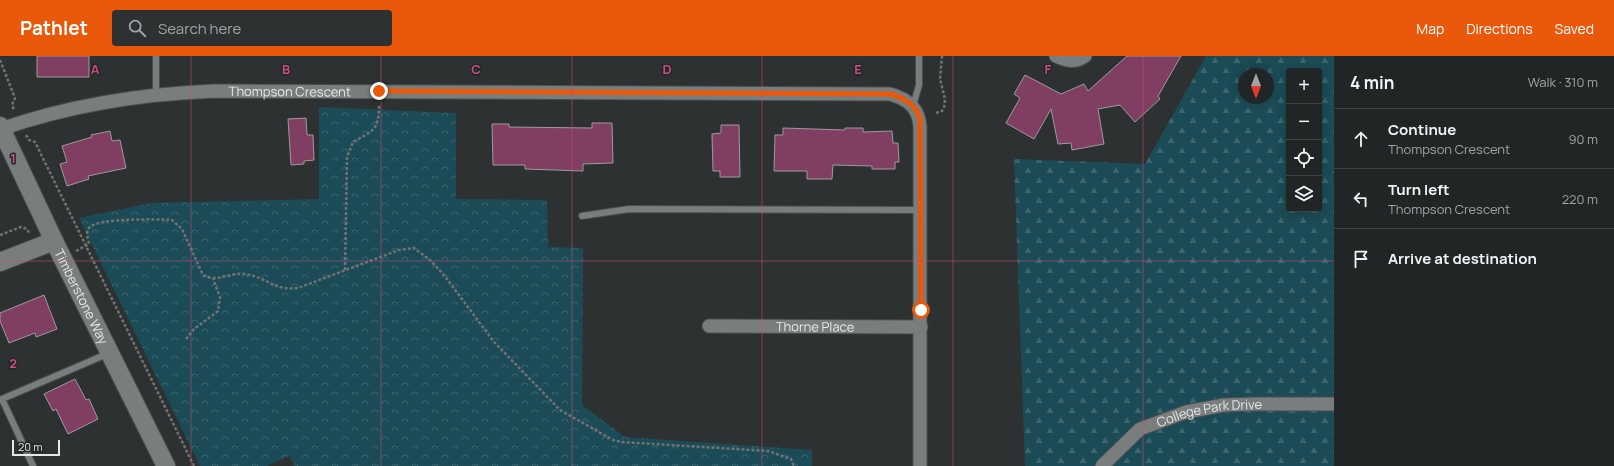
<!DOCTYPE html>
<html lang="en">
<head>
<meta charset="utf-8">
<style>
	:root { --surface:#222525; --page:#2e3132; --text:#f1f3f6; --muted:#a2a5a7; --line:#3f4242; --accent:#ea580c }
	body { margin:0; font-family:Manrope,sans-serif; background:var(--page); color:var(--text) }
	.controls { position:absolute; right:12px; top:12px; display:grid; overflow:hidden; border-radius:4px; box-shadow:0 2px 10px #0003 }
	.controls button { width:36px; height:36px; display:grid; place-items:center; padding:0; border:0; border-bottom:1px solid var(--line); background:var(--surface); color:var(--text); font:20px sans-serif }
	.compass { position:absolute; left:1238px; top:12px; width:36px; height:36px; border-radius:50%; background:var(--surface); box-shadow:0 2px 10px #0003; rotate:180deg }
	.scale { position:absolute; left:12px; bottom:10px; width:48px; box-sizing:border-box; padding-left:4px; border:2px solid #e6e8e8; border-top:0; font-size:11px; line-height:14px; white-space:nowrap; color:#e6e8e8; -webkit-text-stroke:3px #242728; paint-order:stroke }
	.stop { position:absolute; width:12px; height:12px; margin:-9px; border:3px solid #ea580c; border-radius:50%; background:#fff }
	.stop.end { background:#ea580c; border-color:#fff; box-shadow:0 1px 4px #0008 }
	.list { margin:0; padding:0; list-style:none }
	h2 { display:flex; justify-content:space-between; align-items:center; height:52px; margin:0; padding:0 16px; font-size:17px }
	h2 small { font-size:13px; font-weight:400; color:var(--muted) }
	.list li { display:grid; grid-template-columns:26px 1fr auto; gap:12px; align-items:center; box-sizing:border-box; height:60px; padding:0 16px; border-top:1px solid var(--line) }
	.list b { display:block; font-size:15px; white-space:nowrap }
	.list p { margin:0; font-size:13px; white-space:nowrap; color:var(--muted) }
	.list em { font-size:13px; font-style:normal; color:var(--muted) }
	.icon { flex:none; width:22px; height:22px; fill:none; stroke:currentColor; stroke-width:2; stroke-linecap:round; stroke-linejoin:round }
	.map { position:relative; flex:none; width:1334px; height:410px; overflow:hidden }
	header { display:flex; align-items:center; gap:24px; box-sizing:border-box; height:56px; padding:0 20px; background:var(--accent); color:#fff }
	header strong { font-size:19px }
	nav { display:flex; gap:22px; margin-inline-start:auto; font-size:14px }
	.search { width:280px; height:36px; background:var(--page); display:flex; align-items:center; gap:10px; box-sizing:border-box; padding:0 14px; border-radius:4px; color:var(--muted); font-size:15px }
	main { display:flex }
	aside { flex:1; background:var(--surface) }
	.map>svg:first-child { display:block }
</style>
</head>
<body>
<header>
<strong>Pathlet</strong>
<div class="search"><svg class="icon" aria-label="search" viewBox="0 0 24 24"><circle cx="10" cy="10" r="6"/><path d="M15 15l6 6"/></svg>Search here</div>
<nav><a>Map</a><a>Directions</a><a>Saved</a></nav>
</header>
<main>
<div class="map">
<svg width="1334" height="410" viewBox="0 0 1334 410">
	<defs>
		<pattern id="forest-firs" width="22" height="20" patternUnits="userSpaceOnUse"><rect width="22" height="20" fill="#1b4b56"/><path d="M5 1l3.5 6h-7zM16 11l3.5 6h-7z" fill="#3c656e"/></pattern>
		<pattern id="park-crowns" width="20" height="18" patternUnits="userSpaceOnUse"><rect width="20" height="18" fill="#1b4b56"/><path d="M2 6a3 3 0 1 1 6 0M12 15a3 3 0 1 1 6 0" fill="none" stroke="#3c656e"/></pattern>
	</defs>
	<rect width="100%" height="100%" fill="#2e3131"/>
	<!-- forest -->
	<path fill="url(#forest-firs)" fill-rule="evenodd" d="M 1206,0 L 1334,0 L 1334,410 L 1025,410 L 1014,103 L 1145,108 ZM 1289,15 L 1319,15 L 1319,153 L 1289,153 ZM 1244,18 L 1268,18 L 1268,42 L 1244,42 Z"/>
	<!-- park -->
	<path fill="url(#park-crowns)" d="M 319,51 L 456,57 L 456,143 L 547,144 L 548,191 L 583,192 L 582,349 L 625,381 L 812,394 L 812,410 L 295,410 L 289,400 L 267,410 L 200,410 L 79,162 L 151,147 L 319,143 Z"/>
	<!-- building -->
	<path fill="#803f62" stroke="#9e9b9c" d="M 37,0 L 89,0 L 89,21 L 37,21 Z
		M 1127,0 L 1181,0 L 1158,40 L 1160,43 L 1135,66 L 1120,49 L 1098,53 L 1104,88 L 1072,94 L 1071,87 L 1058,88 L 1051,53 L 1034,83 L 1006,67 L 1020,42 L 1014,38 L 1025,19 L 1061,38 L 1084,28 L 1088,35 Z
		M 306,62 L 307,79 L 313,79 L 314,104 L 304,105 L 304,108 L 291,109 L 288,63 Z
		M 592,67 L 612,67 L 613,107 L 583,108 L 583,115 L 525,113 L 525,109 L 493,109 L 492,68 L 509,68 L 509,71 L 592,72 Z
		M 721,69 L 739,69 L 740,121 L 720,121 L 720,115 L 713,115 L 712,78 L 721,77 Z
		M 783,72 L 845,74 L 845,72 L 863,72 L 863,76 L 892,75 L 893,87 L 898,87 L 899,106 L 895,106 L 895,113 L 872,113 L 872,110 L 833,109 L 832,123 L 807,123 L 807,115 L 774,115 L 775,79 L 783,79 Z
		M 110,75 L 112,85 L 120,84 L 126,112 L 88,120 L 89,123 L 67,130 L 60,108 L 67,106 L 62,90 L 92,81 L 91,79 Z
		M 44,239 L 57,273 L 36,281 L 35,277 L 9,287 L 0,265 L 0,257 Z
		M 75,323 L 86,344 L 89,343 L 98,363 L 68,378 L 56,353 L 53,355 L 44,338 Z"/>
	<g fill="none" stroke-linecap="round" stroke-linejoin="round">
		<defs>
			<path id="lane" d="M 156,39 L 156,0
				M 913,50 L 919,29 L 919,0
				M 582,160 L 629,153 L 921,154
				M 2,343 L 107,298
				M 0,344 L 2,343 L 33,410"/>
			<g id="street">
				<path d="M 1056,0 C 1067,5 1075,7 1085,0"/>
				<path id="s1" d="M 1,73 C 70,49 141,38 214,35 L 890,38 C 908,43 919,52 920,71 L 920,410"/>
				<path id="s2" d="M 709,270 L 921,271"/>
				<path id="s3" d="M 1102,410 L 1140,373 L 1186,356 L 1224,349 L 1255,348 L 1334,348"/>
			</g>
			<g id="secondary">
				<path id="s4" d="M 0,70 L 54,185 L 166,410"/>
				<path d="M 0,206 L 54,185"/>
			</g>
		</defs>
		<!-- lane casing -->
		<use href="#lane" stroke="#4c4f4f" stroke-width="8"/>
		<!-- street casing -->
		<use href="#street" stroke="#4c4f4f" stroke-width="15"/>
		<!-- secondary casing -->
		<use href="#secondary" stroke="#4c4f4f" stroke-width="20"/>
		<!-- path -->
		<path stroke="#717373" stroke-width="2.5" stroke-dasharray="3 2" stroke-linecap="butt" d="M 0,4 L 15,42 L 12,49 L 14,54
			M 936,57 L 942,55 L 944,52 L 945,43 L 940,23 L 942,0
			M 26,79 L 29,84 L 35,86 L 194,410
			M 0,179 L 21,171 L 27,173 L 29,177
			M 76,195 L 89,188 C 88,182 85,176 90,171 C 98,162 159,163 172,164 L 182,173 L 203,219 C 217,227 231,216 245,218 C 267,221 273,235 298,232 L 399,194 L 414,192 L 430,204 L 444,219 L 494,286 L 560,354 L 613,384 L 621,386 L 768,395 L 791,403 L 794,410
			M 345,214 L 347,101 L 353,86 C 372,75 379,75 379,50
			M 186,283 L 194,273 L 218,255 L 220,241 L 213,223"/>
		<!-- lane -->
		<use href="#lane" stroke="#797d7d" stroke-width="6"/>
		<!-- street -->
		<use href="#street" stroke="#797d7d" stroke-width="13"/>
		<!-- secondary -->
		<use href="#secondary" stroke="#797d7d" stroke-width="18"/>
	</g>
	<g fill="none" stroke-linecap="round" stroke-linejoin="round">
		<!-- route -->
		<path stroke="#ea580c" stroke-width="5" d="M 379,35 L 890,38 C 904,42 915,48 920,62 L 921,254"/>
	</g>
	<!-- grid -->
	<path fill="none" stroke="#cb4c7e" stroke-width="1" stroke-opacity="0.55" d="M 191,0 L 191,410M 381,0 L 381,410M 572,0 L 572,410M 762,0 L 762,410M 953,0 L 953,410M 1143,0 L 1143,410M 0,205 L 1334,205"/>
	<g text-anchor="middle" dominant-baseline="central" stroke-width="3" stroke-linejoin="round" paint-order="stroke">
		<!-- street labels -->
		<g font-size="13" fill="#e6e8e8" stroke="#242728">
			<text stroke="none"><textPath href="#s1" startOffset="293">Thompson Crescent</textPath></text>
			<text stroke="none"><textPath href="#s4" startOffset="189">Timberstone Way</textPath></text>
			<text stroke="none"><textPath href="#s2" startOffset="106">Thorne Place</textPath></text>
			<text stroke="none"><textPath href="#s3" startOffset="125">College Park Drive</textPath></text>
		</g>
	</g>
	<g font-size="13" text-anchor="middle" font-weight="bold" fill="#cb4c7e" stroke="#242728" stroke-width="3" stroke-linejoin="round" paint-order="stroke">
		<text x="95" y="18">A</text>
		<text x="286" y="18">B</text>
		<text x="476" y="18">C</text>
		<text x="667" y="18">D</text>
		<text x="858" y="18">E</text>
		<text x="1048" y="18">F</text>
		<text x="13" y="107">1</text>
		<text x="13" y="312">2</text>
	</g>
</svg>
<div class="controls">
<button>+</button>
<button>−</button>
<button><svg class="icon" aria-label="locate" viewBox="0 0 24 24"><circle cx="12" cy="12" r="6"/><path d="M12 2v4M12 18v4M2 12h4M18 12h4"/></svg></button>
<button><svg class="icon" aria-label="layers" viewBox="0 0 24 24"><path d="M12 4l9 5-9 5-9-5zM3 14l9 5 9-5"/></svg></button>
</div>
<svg class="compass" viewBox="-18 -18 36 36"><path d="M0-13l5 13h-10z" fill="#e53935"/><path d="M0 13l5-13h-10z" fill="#a2a5a7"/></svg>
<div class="scale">20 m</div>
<div class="stop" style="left:921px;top:254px"></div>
<div class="stop end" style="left:379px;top:35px"></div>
</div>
<aside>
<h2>4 min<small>Walk · 310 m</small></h2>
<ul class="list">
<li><svg class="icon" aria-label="ahead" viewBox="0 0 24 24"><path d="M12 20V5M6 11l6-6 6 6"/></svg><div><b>Continue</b><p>Thompson Crescent</p></div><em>90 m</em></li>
<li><svg class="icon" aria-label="left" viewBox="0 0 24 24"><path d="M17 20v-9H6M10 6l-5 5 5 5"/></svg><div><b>Turn left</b><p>Thompson Crescent</p></div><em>220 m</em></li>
<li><svg class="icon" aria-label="arrive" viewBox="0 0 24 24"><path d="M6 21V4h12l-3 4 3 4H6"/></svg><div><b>Arrive at destination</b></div></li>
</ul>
</aside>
</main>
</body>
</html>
